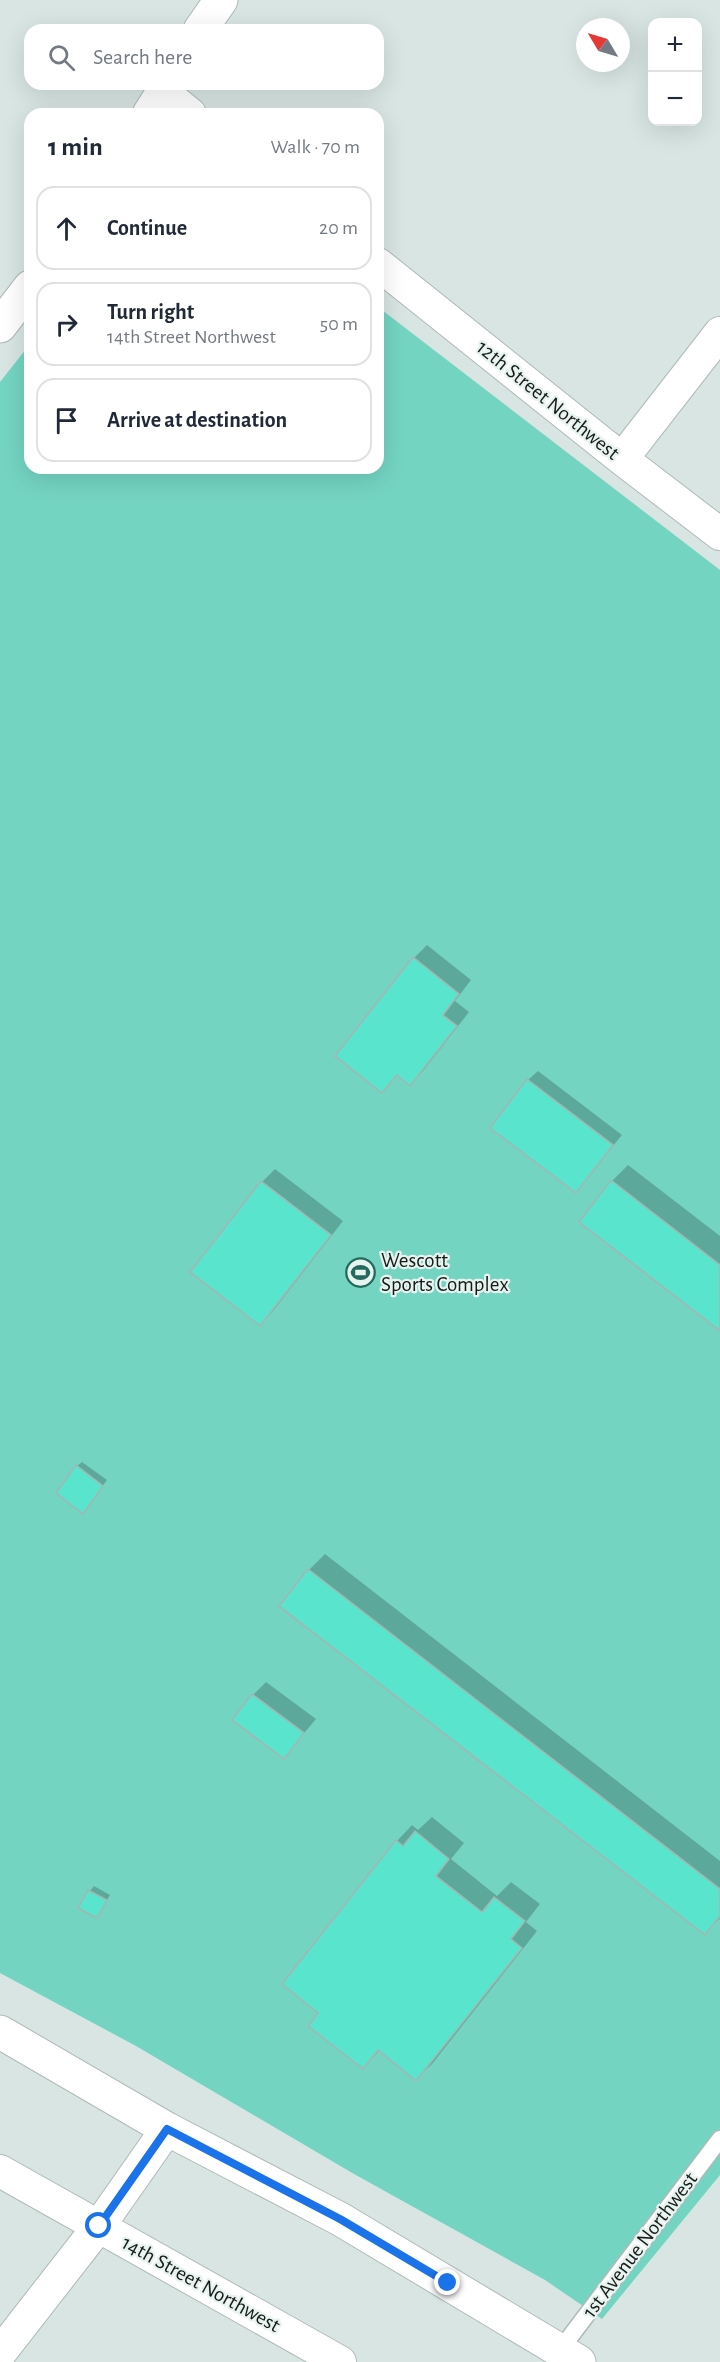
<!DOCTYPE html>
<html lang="en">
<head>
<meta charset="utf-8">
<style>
	:root { --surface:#fff; --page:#f6f6f7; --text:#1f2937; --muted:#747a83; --line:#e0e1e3 }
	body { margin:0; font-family:"Alegreya Sans",sans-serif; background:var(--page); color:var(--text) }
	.controls { position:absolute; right:18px; top:18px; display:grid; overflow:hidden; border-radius:12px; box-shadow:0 6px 24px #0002 }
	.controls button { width:54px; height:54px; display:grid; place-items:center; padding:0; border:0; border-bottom:2px solid var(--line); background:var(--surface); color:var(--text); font:30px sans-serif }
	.compass { position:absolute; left:576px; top:18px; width:54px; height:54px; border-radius:50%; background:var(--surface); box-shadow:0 6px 24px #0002; rotate:308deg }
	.stop { position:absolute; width:18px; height:18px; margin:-14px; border:4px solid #1a73e8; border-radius:50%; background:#fff }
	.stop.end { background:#1a73e8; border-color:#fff; box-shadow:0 2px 6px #0008 }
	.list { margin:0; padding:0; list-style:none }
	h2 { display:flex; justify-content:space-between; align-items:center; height:78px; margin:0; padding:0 24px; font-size:26px }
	h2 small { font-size:20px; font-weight:400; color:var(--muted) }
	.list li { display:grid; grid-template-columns:39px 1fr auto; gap:18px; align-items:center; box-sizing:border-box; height:84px; margin:0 12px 12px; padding:0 12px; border:2px solid var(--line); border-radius:18px }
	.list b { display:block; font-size:22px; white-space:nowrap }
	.list p { margin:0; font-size:20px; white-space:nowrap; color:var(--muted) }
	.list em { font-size:20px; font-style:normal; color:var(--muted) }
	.icon { flex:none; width:33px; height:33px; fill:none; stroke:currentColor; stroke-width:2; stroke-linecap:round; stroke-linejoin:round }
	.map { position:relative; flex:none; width:720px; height:2362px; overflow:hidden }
	.search { position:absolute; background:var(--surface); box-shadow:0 6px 24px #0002; left:24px; top:24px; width:360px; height:66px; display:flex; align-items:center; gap:15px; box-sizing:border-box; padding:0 21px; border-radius:18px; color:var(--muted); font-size:22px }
	.panel { position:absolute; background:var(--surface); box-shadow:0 6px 24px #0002; left:24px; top:108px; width:360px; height:366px; border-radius:18px }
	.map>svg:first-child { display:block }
</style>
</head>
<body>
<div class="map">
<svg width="720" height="2362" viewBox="0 0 720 2362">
	<rect width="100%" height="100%" fill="#d8e5e2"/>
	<!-- green -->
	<path fill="#74d4c2" d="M 378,307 L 720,570 L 720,2175 L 602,2319 L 545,2280 L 354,2174 L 136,2046 L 0,1973 L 0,382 L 30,344 L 30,468 L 378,468 Z"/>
	<!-- shadow -->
	<path fill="#0003" d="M 427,945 L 471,980 L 455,1001 L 469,1012 L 423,1071 L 410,1084 L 398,1074 L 382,1091 L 414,958 Z
		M 538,1071 L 622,1135 L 576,1191 L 528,1080 Z
		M 628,1165 L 720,1236 L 720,1329 L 612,1181 Z
		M 275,1169 L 343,1221 L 273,1311 L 260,1324 L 192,1271 L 262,1182 Z
		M 82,1462 L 107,1480 L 87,1507 L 77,1466 Z
		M 325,1554 L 720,1861 L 720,1918 L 705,1933 L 309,1570 Z
		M 266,1682 L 316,1719 L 284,1757 L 253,1695 Z
		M 432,1817 L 464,1843 L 451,1859 L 497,1896 L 511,1882 L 540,1904 L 526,1922 L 537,1931 L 432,2064 L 416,2079 L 380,2050 L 363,2067 L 320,2013 L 397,1841 L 412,1825 L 418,1830 Z
		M 94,1886 L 110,1895 L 97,1916 L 90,1891 Z"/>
	<!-- building -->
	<path fill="#59e4cd" stroke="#a8b4b1" stroke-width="1.5" d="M 413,957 L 459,994 L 443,1015 L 457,1026 L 410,1086 L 397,1075 L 382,1093 L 335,1056 Z
		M 527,1079 L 613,1145 L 576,1193 L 490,1128 Z
		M 611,1180 L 720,1265 L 720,1331 L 579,1222 Z
		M 261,1181 L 331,1235 L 260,1326 L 190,1272 Z
		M 76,1465 L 103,1486 L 83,1514 L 56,1493 Z
		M 308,1569 L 720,1889 L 720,1916 L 705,1935 L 279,1606 Z
		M 252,1694 L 304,1733 L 284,1759 L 232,1720 Z
		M 415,1831 L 449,1859 L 436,1876 L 482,1912 L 494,1897 L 525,1921 L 511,1939 L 522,1948 L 416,2081 L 378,2050 L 363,2069 L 308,2026 L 318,2013 L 282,1984 L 396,1840 L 403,1846 Z
		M 88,1890 L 107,1900 L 97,1918 L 78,1908 Z"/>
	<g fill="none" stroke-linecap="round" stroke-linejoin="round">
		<defs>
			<path id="lane" d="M 560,2350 L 720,2139"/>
			<path id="street" d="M 163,92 L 190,114
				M 378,264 L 622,459 L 720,534
				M 622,459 L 720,333
				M 0,2171 L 340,2362
				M 0,2353 L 99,2226 L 167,2129"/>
			<path id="secondary" d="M 200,30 L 221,0
				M 149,114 L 168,84
				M 0,326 L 30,287
				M 0,2032 L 167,2129 L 340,2219 L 579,2362"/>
		</defs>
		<!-- lane casing -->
		<use href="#lane" stroke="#aebab7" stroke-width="19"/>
		<!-- street casing -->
		<use href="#street" stroke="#aebab7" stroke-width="34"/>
		<!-- secondary casing -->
		<use href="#secondary" stroke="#aebab7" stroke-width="35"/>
		<!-- lane -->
		<use href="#lane" stroke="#fff" stroke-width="16"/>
		<!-- street -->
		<use href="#street" stroke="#fff" stroke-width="32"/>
		<!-- secondary -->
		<use href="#secondary" stroke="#fff" stroke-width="33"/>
	</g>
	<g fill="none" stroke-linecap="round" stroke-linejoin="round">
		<!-- route -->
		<path stroke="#1a73e8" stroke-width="8" d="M 99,2226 L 167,2129 L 340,2219 L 448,2283"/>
	</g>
	<!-- icons -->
	<defs>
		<symbol id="stadium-ring" viewBox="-11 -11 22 22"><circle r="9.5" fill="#e6f3ef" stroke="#236a5e" stroke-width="1.5"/><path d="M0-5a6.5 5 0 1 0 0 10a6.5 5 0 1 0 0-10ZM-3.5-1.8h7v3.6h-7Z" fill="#236a5e"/></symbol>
	</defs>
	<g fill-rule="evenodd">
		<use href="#stadium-ring" x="344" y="1256" width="33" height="33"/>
	</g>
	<g text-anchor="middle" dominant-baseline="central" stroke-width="4.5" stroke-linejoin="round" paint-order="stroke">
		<!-- street labels -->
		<g font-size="21" fill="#161a19" stroke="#e6f3ef">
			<text transform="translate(548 400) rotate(39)">12th Street Northwest</text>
			<text transform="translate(640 2245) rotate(-53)">1st Avenue Northwest</text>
			<text transform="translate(201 2284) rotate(29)">14th Street Northwest</text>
		</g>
		<!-- poi labels -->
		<g font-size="21" fill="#161a19" stroke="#e6f3ef" text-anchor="start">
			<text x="381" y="1260">Wescott<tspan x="381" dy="24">Sports Complex</tspan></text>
		</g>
	</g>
</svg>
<div class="controls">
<button>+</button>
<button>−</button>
</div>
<svg class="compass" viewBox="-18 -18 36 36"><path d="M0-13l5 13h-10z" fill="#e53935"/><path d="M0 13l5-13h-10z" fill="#747a83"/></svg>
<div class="stop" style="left:99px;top:2226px"></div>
<div class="stop end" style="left:448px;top:2283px"></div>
<div class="search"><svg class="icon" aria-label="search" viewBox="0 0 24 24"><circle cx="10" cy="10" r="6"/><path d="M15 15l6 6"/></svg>Search here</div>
<section class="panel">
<h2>1 min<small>Walk · 70 m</small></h2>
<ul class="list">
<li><svg class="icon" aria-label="ahead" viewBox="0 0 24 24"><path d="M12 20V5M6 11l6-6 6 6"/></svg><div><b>Continue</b></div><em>20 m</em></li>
<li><svg class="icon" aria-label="right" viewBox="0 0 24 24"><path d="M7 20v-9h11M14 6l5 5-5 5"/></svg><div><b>Turn right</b><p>14th Street Northwest</p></div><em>50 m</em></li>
<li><svg class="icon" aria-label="arrive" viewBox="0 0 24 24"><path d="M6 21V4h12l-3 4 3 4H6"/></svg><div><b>Arrive at destination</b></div></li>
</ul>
</section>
</div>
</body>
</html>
